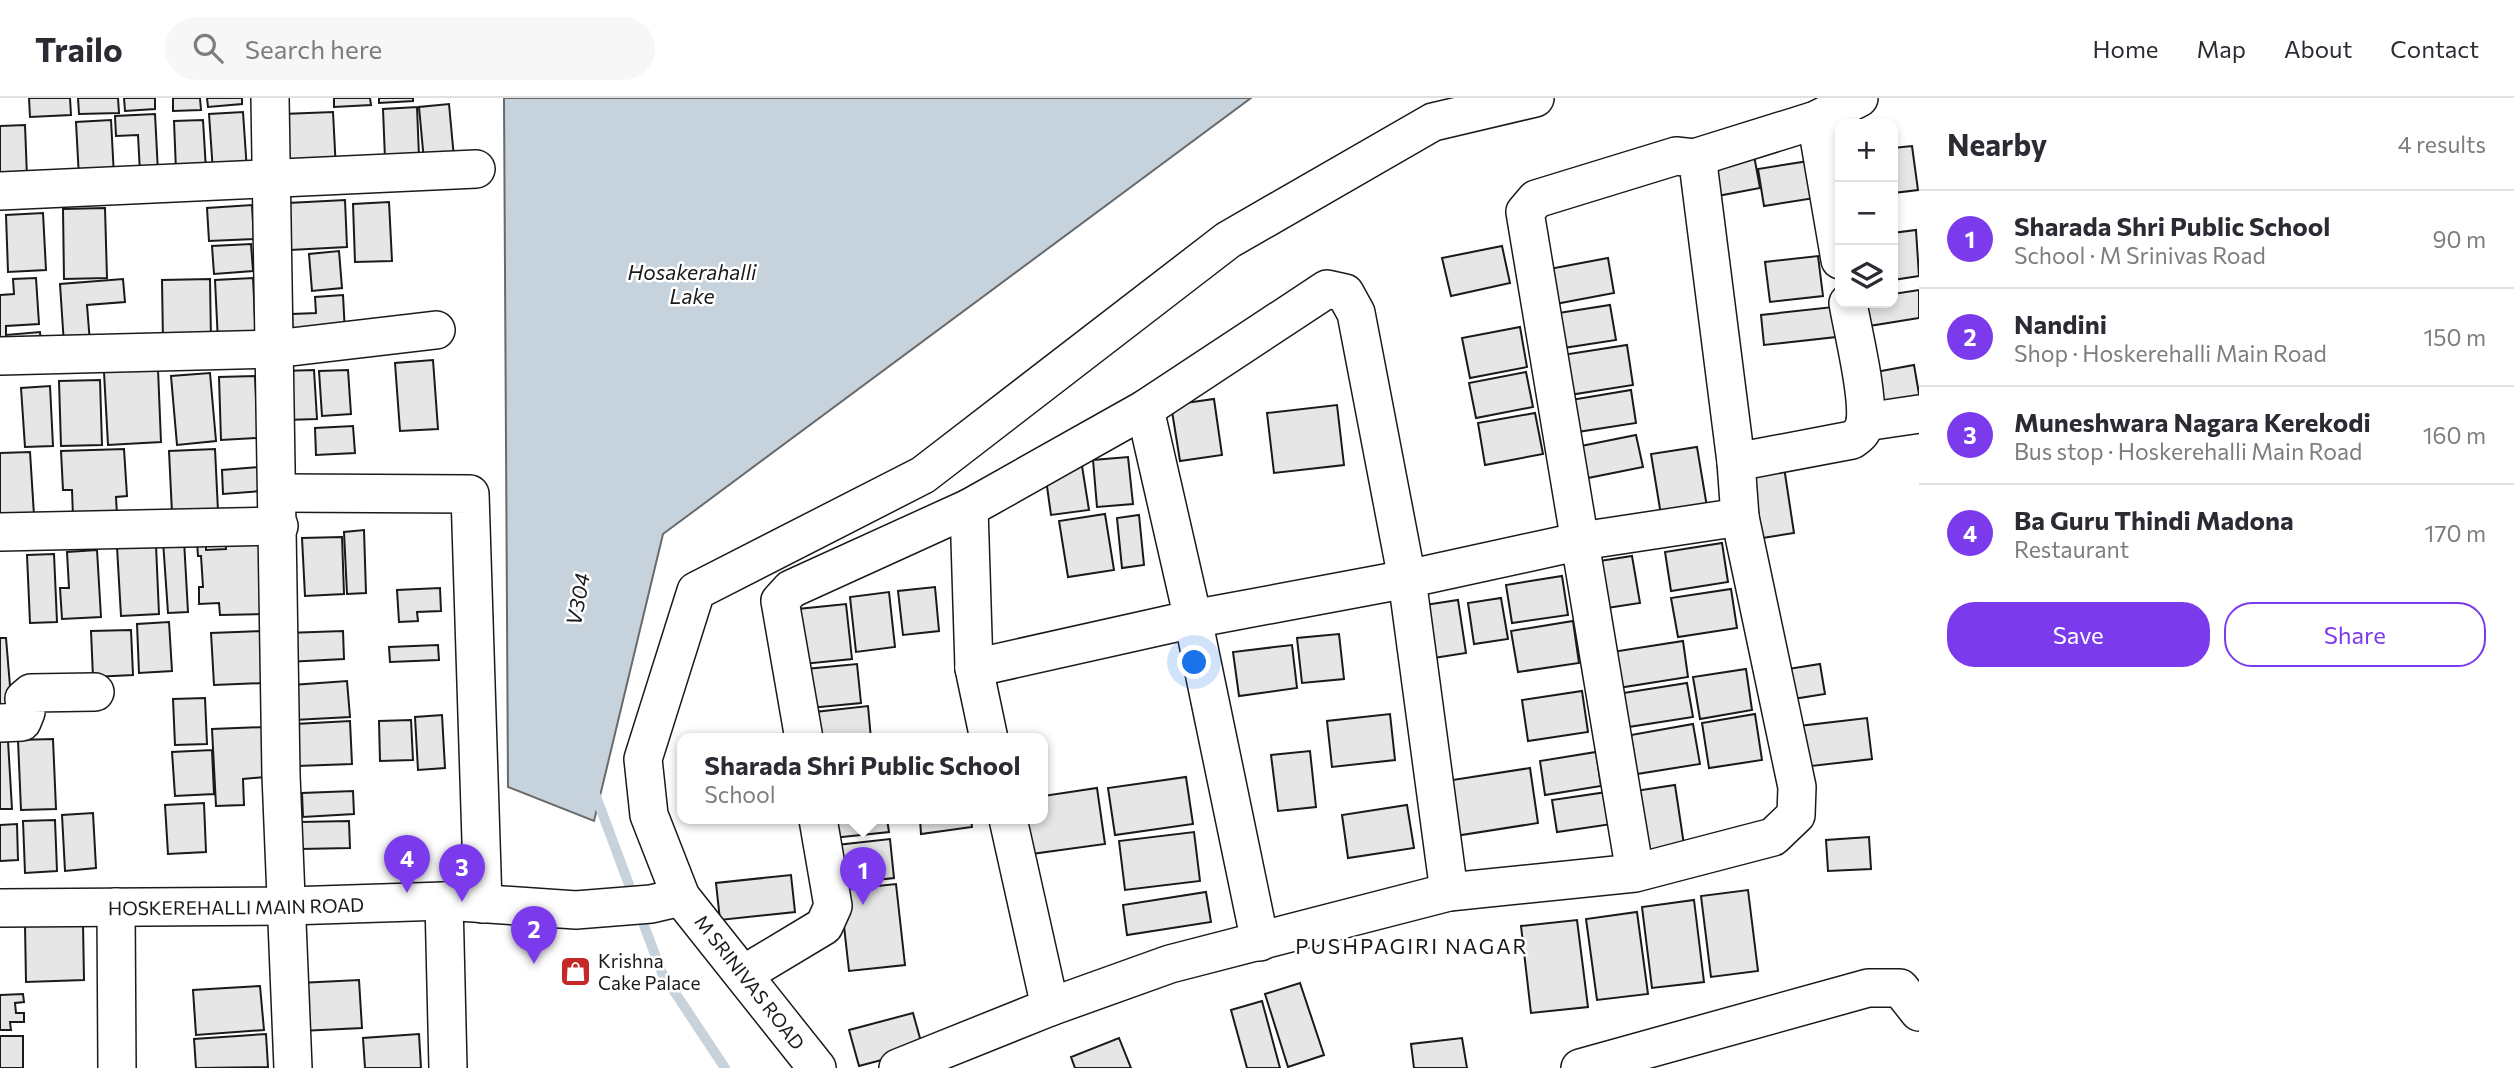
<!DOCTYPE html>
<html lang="en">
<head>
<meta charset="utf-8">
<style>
	:root { --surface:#fff; --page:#f7f7f7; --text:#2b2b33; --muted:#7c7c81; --line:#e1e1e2; --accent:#7c3aed }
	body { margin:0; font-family:Commissioner,sans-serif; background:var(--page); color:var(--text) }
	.controls { position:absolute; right:21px; top:21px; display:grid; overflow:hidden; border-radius:14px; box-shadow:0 4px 10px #0003 }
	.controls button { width:63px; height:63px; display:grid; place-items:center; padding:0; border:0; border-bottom:2px solid var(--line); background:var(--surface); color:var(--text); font:35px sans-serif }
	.you { position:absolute; left:1195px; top:565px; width:24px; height:24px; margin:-18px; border:5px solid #fff; border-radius:50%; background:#1a73e8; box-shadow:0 0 0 10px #1a73e833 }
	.badge { display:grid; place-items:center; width:46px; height:46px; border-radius:50%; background:var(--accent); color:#fff; font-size:23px; font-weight:700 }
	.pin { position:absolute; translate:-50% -58px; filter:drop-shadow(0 2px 4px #0008) }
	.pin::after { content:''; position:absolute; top:37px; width:24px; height:21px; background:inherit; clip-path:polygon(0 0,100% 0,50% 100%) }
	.popup { position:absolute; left:677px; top:635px; width:371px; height:91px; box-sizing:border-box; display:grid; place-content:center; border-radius:14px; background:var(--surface); filter:drop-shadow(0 2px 5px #0005); font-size:23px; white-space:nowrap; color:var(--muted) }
	.popup b { font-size:26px; color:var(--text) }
	.popup::after { content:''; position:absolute; left:50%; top:100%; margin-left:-14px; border:14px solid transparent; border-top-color:var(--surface) }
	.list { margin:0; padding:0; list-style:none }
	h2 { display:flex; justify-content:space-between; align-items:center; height:91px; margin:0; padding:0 28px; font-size:30px }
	h2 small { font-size:23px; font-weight:400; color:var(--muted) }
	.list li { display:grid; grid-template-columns:46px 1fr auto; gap:21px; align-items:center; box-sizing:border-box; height:98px; padding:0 28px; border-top:2px solid var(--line) }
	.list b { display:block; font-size:26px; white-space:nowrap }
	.list p { margin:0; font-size:23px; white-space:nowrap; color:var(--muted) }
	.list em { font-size:23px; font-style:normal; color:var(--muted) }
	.actions { display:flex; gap:14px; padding:21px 28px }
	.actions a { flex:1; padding:16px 0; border:2px solid var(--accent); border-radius:28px; text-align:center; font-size:24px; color:var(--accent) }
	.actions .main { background:var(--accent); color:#fff }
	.icon { flex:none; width:38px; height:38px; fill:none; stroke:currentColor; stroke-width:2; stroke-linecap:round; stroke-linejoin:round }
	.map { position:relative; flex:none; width:1919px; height:970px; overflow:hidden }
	header { display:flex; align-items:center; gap:42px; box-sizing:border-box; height:98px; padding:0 35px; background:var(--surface); border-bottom:2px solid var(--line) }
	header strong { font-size:33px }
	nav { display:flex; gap:38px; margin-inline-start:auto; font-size:24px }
	.search { width:490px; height:63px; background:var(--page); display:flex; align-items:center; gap:18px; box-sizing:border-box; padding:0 24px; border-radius:38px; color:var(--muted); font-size:26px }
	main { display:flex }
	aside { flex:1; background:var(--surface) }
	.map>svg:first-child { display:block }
</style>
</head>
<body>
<header>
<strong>Trailo</strong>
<div class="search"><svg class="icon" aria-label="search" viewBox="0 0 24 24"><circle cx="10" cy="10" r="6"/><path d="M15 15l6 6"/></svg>Search here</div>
<nav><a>Home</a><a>Map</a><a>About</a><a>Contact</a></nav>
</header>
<main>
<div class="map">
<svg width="1919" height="970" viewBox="0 0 1919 970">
	<rect width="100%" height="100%" fill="#fff"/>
	<!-- water -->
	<path fill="#c6d2dc" stroke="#6a6a6a" stroke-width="2" d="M 504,0 L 1251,0 L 663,436 L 594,723 L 508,689 Z"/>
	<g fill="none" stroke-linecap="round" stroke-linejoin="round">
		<!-- stream -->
		<path stroke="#c6d2dc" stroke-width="10" d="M 594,693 L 634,800
			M 639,814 L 662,875 L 725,970"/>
	</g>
	<!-- building -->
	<path fill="#e6e6e6" stroke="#1a1a1a" stroke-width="2" d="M 29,0 L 70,0 L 71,17 L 30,19 Z
		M 78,0 L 118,0 L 119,15 L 79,16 Z
		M 124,0 L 155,0 L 155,11 L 125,13 Z
		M 173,0 L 200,0 L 201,12 L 173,13 Z
		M 207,0 L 242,0 L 242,6 L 208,9 Z
		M 334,0 L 370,0 L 371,7 L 334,9 Z
		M 379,0 L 413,0 L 413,3 L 379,5 Z
		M 449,6 L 454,60 L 424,63 L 419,9 Z
		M 417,9 L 419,59 L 385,61 L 383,11 Z
		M 243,14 L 247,73 L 213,74 L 209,16 Z
		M 333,14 L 336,72 L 286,74 L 283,16 Z
		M 155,16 L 158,74 L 140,75 L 138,37 L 116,38 L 115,18 Z
		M 111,22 L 114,78 L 79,80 L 76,24 Z
		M 203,22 L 206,72 L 176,73 L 174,23 Z
		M 25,27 L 27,79 L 0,80 L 0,28 Z
		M 1912,48 L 1918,92 L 1893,95 L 1893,50 Z
		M 1753,52 L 1760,90 L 1707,100 L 1700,61 Z
		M 1815,62 L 1821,99 L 1764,108 L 1758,71 Z
		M 345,102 L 347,149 L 290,152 L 288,105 Z
		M 389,104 L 392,163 L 355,164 L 353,106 Z
		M 252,107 L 254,141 L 209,143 L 207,110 Z
		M 105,110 L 107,180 L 64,181 L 63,111 Z
		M 43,115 L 46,172 L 8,174 L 6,117 Z
		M 1916,132 L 1919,178 L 1893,182 L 1893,135 Z
		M 251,146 L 253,173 L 214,176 L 212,148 Z
		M 1502,148 L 1510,185 L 1451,198 L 1442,160 Z
		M 339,153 L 342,190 L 312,193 L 309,156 Z
		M 1818,158 L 1823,198 L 1770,204 L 1765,164 Z
		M 1608,160 L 1614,195 L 1550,207 L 1544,172 Z
		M 36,180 L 39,226 L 6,228 L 6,237 L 40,234 L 41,246 L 0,249 L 0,197 L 14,196 L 13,181 Z
		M 253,180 L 256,242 L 218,244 L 215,182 Z
		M 123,181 L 125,204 L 87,207 L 90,245 L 64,247 L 60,186 Z
		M 210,181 L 211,243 L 163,244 L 162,182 Z
		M 1919,192 L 1919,220 L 1869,228 L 1866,205 L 1893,205 L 1893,196 Z
		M 343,197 L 345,235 L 293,238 L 292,216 L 316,215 L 315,199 Z
		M 1610,207 L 1616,242 L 1557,251 L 1552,216 Z
		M 1833,209 L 1836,239 L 1764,247 L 1761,217 Z
		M 1520,229 L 1527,269 L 1470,280 L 1462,240 Z
		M 1627,247 L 1633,287 L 1563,298 L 1556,258 Z
		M 433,262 L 438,331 L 400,333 L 395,265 Z
		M 1914,267 L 1919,296 L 1919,311 L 1877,319 L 1870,275 Z
		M 158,271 L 161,344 L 108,347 L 104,274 Z
		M 314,272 L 317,321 L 285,322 L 283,273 Z
		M 348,272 L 351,316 L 322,318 L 319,273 Z
		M 1526,274 L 1533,309 L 1476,320 L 1469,285 Z
		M 210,275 L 216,343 L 177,347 L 171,278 Z
		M 255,278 L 258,340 L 221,342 L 219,279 Z
		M 100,282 L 102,347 L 61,348 L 59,283 Z
		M 50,288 L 53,348 L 25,349 L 21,290 Z
		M 1631,292 L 1636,325 L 1571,335 L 1565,303 Z
		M 1214,301 L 1222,357 L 1180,363 L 1171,307 Z
		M 1337,307 L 1344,367 L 1274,375 L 1267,315 Z
		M 1535,315 L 1543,356 L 1485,367 L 1478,325 Z
		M 353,328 L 355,355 L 316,357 L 315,330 Z
		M 1636,337 L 1643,369 L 1583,381 L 1576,349 Z
		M 1697,349 L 1707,409 L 1661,417 L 1651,356 Z
		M 124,351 L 127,398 L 116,399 L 117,417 L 73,419 L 72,392 L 63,392 L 61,353 Z
		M 215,351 L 218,413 L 172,415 L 169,353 Z
		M 30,354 L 34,417 L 0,419 L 0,355 Z
		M 1128,359 L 1133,406 L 1097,409 L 1093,362 Z
		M 1082,368 L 1089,412 L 1051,417 L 1045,374 Z
		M 259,369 L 261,393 L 223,396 L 222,372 Z
		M 1784,369 L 1794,435 L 1756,441 L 1746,375 Z
		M 1105,416 L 1114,472 L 1068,479 L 1059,423 Z
		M 1139,417 L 1144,467 L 1122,470 L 1117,420 Z
		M 364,432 L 366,495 L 347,496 L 344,434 Z
		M 342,439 L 344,496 L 305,498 L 302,440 Z
		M 261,441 L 265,516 L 220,517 L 219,505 L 199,506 L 199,489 L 203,489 L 201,458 L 198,458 L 197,444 L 206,444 L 206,452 L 226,451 L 225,443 Z
		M 184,442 L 188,514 L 168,515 L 163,443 Z
		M 1722,445 L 1728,484 L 1671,493 L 1665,454 Z
		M 156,447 L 159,516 L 121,518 L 117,449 Z
		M 97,452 L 101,519 L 62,521 L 60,490 L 69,490 L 67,454 Z
		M 54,456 L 57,524 L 30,525 L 27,457 Z
		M 1632,458 L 1640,505 L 1600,511 L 1593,464 Z
		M 1562,478 L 1568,517 L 1512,525 L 1506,487 Z
		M 935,489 L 939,533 L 903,537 L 898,493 Z
		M 440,490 L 441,513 L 417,514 L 418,523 L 399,524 L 397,492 Z
		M 1731,491 L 1737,530 L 1678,539 L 1671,500 Z
		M 889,494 L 895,549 L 856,554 L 850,499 Z
		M 1501,500 L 1508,541 L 1474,546 L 1468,505 Z
		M 1458,502 L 1466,555 L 1427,561 L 1418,508 Z
		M 846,506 L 852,561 L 803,566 L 798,511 Z
		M 1573,523 L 1579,565 L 1518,574 L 1511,533 Z
		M 169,524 L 172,573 L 139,575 L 137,526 Z
		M 131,532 L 133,577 L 93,579 L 91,533 Z
		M 261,533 L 264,585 L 214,587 L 211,535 Z
		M 343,533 L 344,561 L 287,564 L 286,535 Z
		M 1339,536 L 1344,581 L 1302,585 L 1297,540 Z
		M 0,540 L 6,540 L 12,612 L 0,613 Z
		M 1683,543 L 1688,579 L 1618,590 L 1612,554 Z
		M 438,547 L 439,562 L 390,564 L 389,549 Z
		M 1292,547 L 1297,590 L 1239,598 L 1233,554 Z
		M 857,566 L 861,605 L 810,610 L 806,571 Z
		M 1820,566 L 1825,596 L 1793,601 L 1788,571 Z
		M 1746,571 L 1752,612 L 1700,621 L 1693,579 Z
		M 347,583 L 350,619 L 294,622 L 292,587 Z
		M 1687,585 L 1693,619 L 1622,630 L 1617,596 Z
		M 1582,593 L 1588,634 L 1528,643 L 1522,602 Z
		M 205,600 L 207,646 L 175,647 L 173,601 Z
		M 868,608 L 871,641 L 818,641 L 815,614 Z
		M 1390,616 L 1395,662 L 1332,669 L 1327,623 Z
		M 1755,616 L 1762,662 L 1709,670 L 1702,625 Z
		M 442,617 L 445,670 L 418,672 L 415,619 Z
		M 1867,620 L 1872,661 L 1803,669 L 1799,628 Z
		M 411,622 L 413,662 L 380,663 L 379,623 Z
		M 350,623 L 352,666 L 297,668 L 295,626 Z
		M 1693,626 L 1700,666 L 1637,676 L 1631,637 Z
		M 264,629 L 266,679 L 243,681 L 244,707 L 216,708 L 212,631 Z
		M 53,641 L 56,711 L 21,712 L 18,642 Z
		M 8,643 L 12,711 L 0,711 L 0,644 Z
		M 212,652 L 214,696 L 175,698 L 172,654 Z
		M 1310,653 L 1316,709 L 1278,713 L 1271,657 Z
		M 1596,654 L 1601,688 L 1545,697 L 1540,663 Z
		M 1530,670 L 1538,725 L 1455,738 L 1446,683 Z
		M 1186,679 L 1193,726 L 1115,737 L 1108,690 Z
		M 1675,687 L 1684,747 L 1645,753 L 1635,693 Z
		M 1097,690 L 1105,746 L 1024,757 L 1020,721 L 1043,721 L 1043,698 Z
		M 353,693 L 354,716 L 303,719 L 302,695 Z
		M 1607,694 L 1612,726 L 1557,734 L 1552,702 Z
		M 204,705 L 206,754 L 168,756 L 165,707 Z
		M 1407,707 L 1414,750 L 1348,760 L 1342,717 Z
		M 93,715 L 96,770 L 65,773 L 62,717 Z
		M 831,721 L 887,721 L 889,734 L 833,740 Z
		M 920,721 L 971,721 L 972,729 L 921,736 Z
		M 55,722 L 57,773 L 25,775 L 23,723 Z
		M 349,723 L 350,750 L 301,751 L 300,724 Z
		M 17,726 L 18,762 L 0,763 L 0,727 Z
		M 1194,734 L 1200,783 L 1125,792 L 1119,743 Z
		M 1869,739 L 1871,771 L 1828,773 L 1826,742 Z
		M 890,741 L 894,780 L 841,786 L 837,747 Z
		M 791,777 L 795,814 L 720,822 L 716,785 Z
		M 896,786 L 905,867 L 849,873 L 840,792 Z
		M 1748,792 L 1758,873 L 1711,879 L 1701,798 Z
		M 1206,794 L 1211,824 L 1127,837 L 1123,807 Z
		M 1694,802 L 1704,884 L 1652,890 L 1642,809 Z
		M 1637,814 L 1648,896 L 1597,902 L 1586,821 Z
		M 1577,822 L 1588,909 L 1531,915 L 1521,828 Z
		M 83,825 L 84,882 L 26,884 L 25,827 Z
		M 359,882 L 362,930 L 301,933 L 299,885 Z
		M 1300,885 L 1324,957 L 1288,969 L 1265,896 Z
		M 260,888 L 264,932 L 196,937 L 193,892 Z
		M 23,896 L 24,904 L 15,905 L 16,915 L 24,915 L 24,924 L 10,924 L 11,932 L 0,932 L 0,897 Z
		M 1262,903 L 1280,970 L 1247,970 L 1231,912 Z
		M 913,915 L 923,951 L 859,968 L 849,932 Z
		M 266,936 L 268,969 L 196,970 L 194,941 Z
		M 419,936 L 421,970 L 365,970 L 363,940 Z
		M 0,938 L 23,938 L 23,970 L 0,970 Z
		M 1119,940 L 1131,970 L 1075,970 L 1071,959 Z
		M 1462,940 L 1467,970 L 1414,970 L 1411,946 Z"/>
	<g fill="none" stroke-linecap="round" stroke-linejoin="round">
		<defs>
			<g id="minor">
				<path d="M 270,0 L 281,677 L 293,970"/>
				<path d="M 1816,22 L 1840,162"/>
				<path d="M 1694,60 L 1816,22 L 1859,0"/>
				<path d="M 0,93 L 476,71"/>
				<path d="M 0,258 L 274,251 L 436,232"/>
				<path d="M 1145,311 L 1193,521 L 1260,844"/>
				<path d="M 1865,324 L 1919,316"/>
				<path d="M 1736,364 L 1852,342 C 1859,337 1863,334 1865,325 C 1869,298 1853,234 1848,205"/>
				<path d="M 278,395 L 470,396 L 483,806"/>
				<path d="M 0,434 L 279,428"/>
				<path d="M 974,570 L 1193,521 L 1407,481 L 1581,443 L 1740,419"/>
				<path d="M 0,625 L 22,624 L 26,614 L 24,601 L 31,595 L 95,594"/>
				<path d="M 804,641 L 780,503 L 791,491 L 969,410"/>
				<path d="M 989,641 L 974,570 L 969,410 L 1145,311 L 1327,191 L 1345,195 L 1356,215 L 1407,481 L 1449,794"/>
				<path d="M 1008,721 L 1050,909"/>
				<path d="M 444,803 L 448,970"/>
				<path d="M 116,809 L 117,970"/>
				<path id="s1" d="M 0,810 L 288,808 L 444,803 L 576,812 L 651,806 L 681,799"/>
				<path d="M 744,876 L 824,828 L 833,808 L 818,721"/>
				<path d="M 817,970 L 681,799 L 649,717 L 643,661 L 696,493 L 923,377 L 1228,142 L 1433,24 L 1535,0"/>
				<path d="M 898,970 L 1050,909 L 1170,866 L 1449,794 L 1635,775 L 1773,739 L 1796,717 L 1797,689 L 1740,419 L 1736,364 L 1699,73 L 1694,60 L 1676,58 L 1536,101 L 1525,114 L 1635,775"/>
				<path d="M 1580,970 L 1868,890 L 1900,890 L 1919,914"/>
			</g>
		</defs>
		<!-- minor casing -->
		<use href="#minor" stroke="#1a1a1a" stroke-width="40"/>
		<!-- minor -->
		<use href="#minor" stroke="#fff" stroke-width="37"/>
	</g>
	<!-- icons -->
	<defs>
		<symbol id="shop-square" viewBox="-11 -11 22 22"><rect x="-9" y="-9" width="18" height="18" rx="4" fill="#c62828" stroke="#fff"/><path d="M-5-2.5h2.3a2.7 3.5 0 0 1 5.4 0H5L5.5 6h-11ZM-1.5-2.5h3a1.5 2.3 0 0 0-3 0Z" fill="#fff"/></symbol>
	</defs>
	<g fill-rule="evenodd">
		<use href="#shop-square" x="558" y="856" width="35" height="35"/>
	</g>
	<g text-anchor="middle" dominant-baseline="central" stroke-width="5" stroke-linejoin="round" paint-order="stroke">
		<!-- street labels -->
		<g font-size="19" fill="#1a1a1a" stroke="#fff">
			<text stroke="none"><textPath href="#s1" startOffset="236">HOSKEREHALLI MAIN ROAD</textPath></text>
			<text transform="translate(750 884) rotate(52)">M SRINIVAS ROAD</text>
		</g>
		<!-- poi labels -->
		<g font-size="19" fill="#1a1a1a" stroke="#fff" text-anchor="start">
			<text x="598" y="862">Krishna<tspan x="598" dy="22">Cake Palace</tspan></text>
		</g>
		<!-- water labels -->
		<g font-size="21" font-style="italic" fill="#1a1a1a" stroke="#fff">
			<text x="692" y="173">Hosakerahalli<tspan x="692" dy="24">Lake</tspan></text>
			<text transform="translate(577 501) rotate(-80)">V304</text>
		</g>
		<!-- neighbourhood labels -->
		<g font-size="21" letter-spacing="2" fill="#1a1a1a" stroke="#fff">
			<text x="1412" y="847">PUSHPAGIRI NAGAR</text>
		</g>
	</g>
</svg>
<div class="controls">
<button>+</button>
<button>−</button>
<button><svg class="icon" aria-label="layers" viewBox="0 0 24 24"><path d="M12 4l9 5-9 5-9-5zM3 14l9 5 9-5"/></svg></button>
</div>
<div class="you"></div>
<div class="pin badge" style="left:863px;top:807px">1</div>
<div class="popup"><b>Sharada Shri Public School</b>School</div>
<div class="pin badge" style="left:534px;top:866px">2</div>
<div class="pin badge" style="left:462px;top:804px">3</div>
<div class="pin badge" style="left:407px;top:795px">4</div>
</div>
<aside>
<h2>Nearby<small>4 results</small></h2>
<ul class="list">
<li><span class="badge">1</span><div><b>Sharada Shri Public School</b><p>School · M Srinivas Road</p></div><em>90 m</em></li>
<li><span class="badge">2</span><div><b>Nandini</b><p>Shop · Hoskerehalli Main Road</p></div><em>150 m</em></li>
<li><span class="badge">3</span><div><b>Muneshwara Nagara Kerekodi</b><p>Bus stop · Hoskerehalli Main Road</p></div><em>160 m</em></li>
<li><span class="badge">4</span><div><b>Ba Guru Thindi Madona</b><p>Restaurant</p></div><em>170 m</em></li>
</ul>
<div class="actions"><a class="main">Save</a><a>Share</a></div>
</aside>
</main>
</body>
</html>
